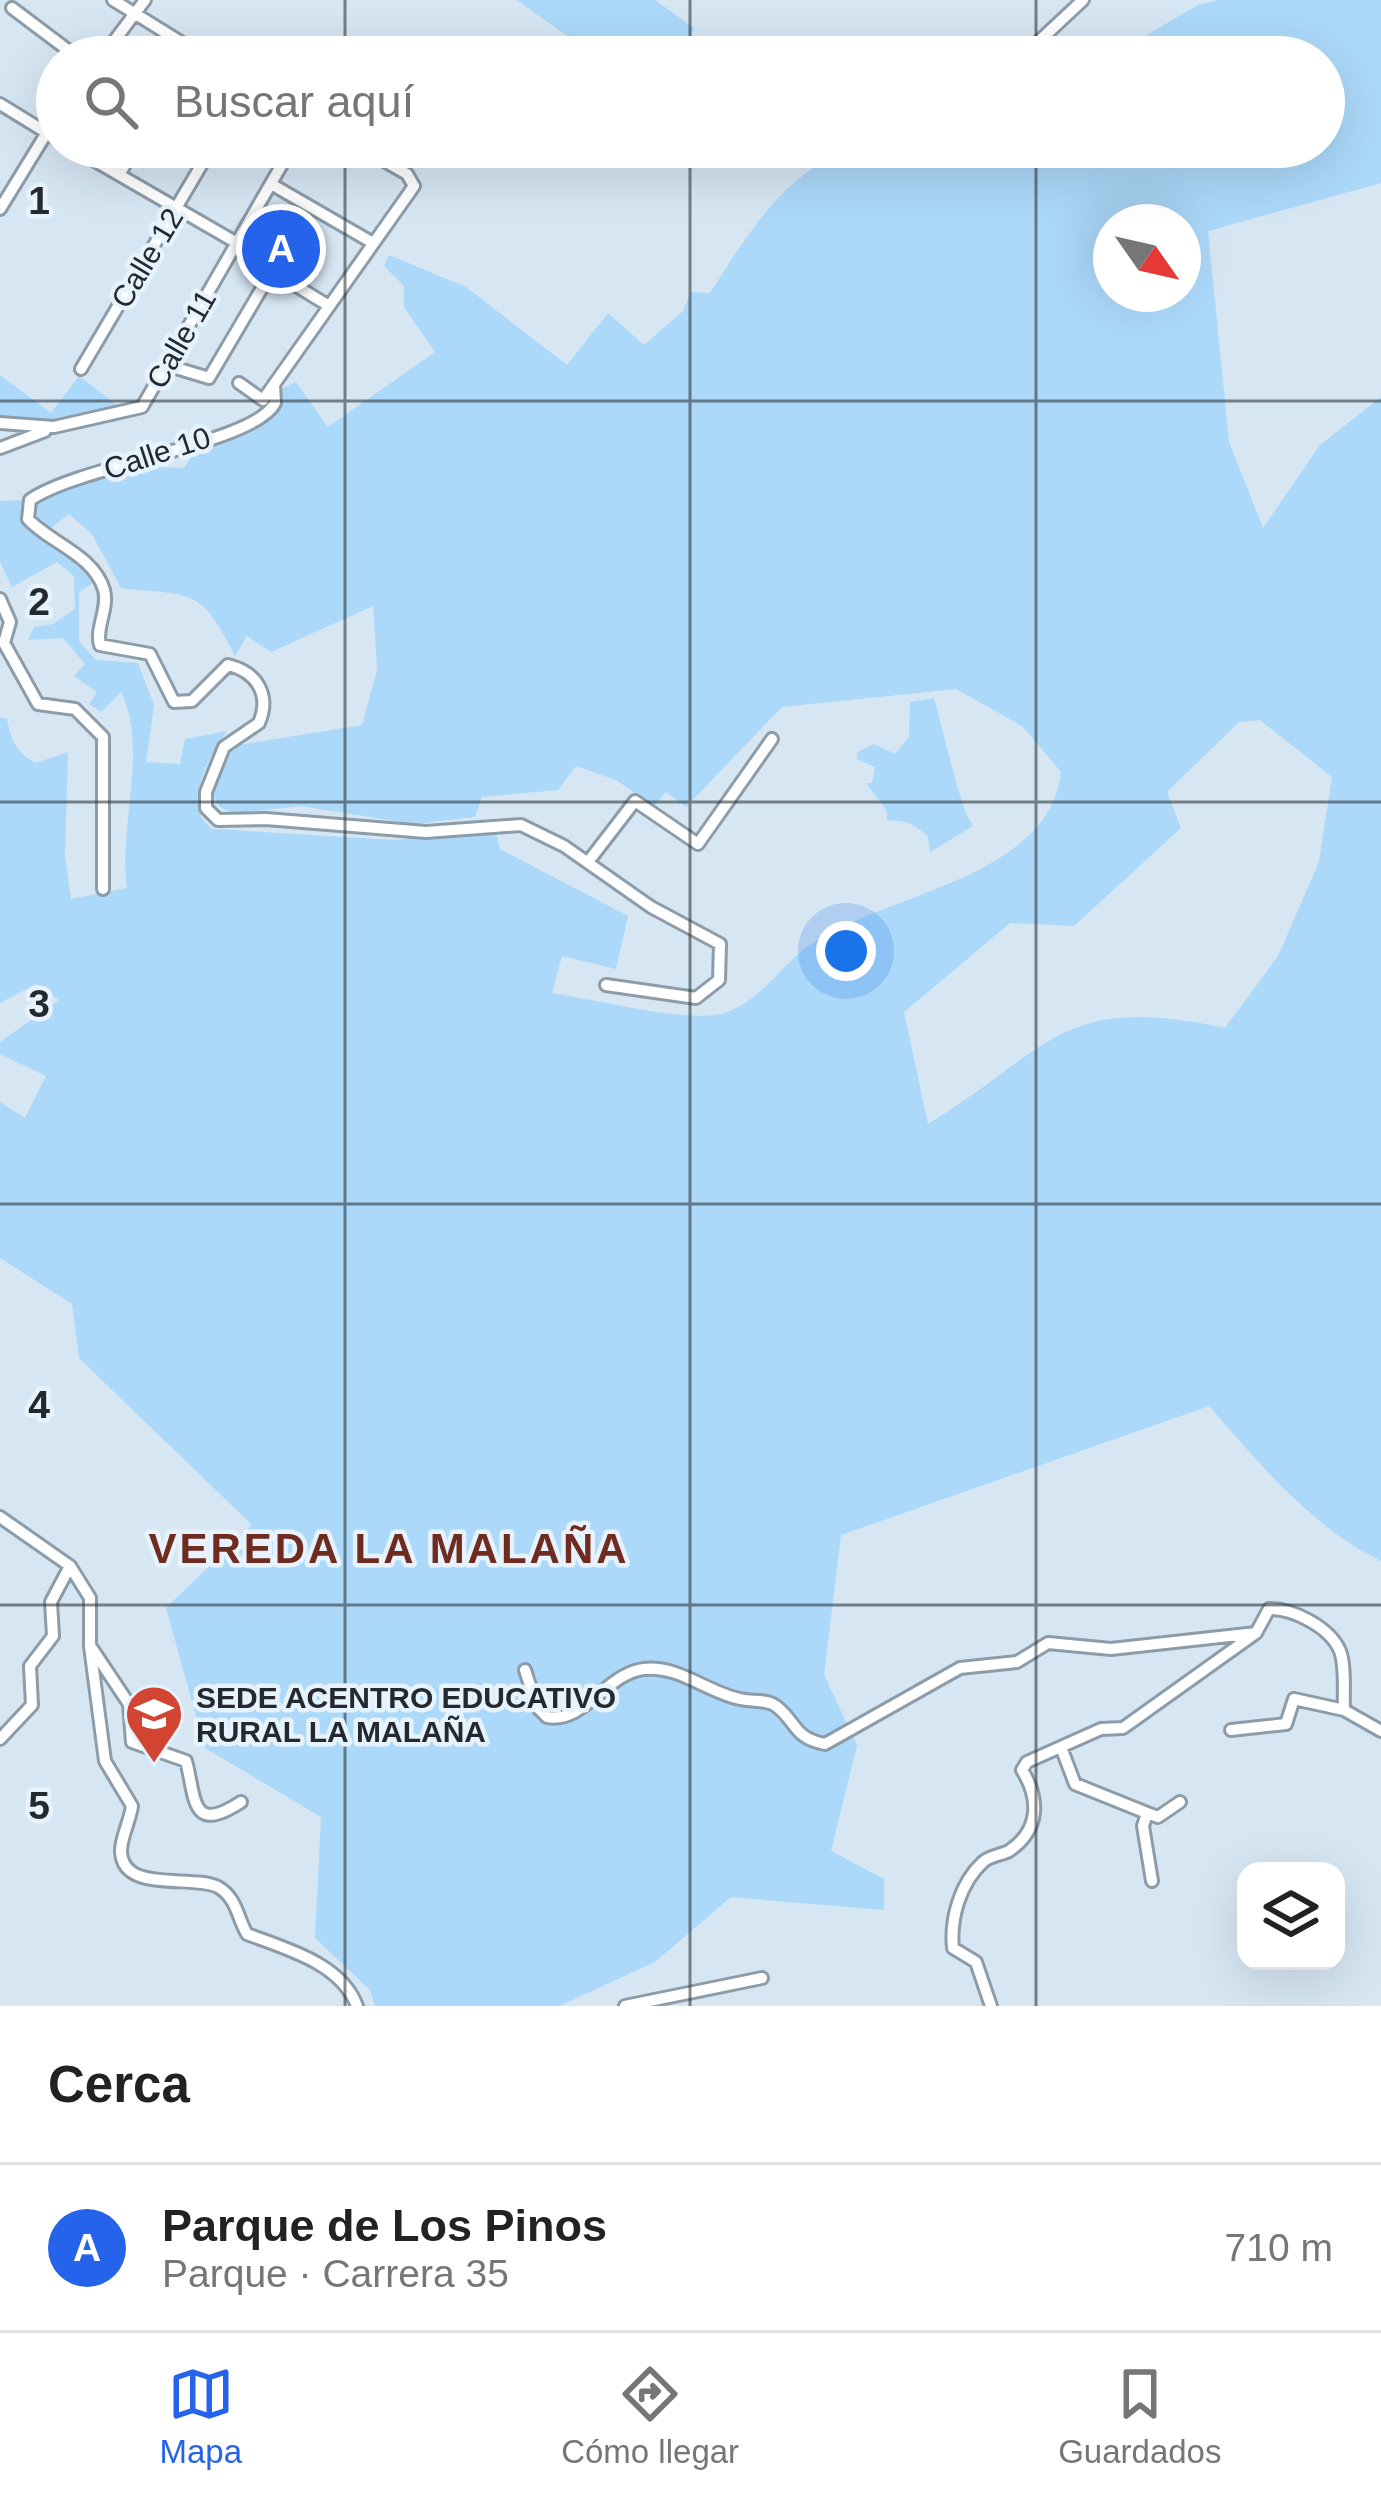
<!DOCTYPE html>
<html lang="es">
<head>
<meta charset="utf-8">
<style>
	:root { --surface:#fff; --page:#f2f2f2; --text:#222; --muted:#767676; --line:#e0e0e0; --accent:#2563eb }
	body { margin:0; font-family:Helvetica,sans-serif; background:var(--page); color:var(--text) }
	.controls { position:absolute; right:36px; bottom:36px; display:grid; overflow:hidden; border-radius:24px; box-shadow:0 12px 48px #0002 }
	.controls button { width:108px; height:108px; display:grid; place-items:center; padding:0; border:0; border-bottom:3px solid var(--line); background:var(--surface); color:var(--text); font:60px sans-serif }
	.compass { position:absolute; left:1093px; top:204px; width:108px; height:108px; border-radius:50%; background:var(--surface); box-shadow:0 12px 48px #0002; rotate:124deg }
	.you { position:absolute; left:846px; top:951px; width:42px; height:42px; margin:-30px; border:9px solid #fff; border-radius:50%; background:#1a73e8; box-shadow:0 0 0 18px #1a73e833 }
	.badge { display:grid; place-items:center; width:78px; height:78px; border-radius:50%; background:var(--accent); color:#fff; font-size:39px; font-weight:700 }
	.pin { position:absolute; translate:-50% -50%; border:6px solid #fff; box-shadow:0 3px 12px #0006 }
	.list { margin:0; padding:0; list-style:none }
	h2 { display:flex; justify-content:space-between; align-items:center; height:156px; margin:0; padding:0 48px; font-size:51px }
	h2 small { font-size:39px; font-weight:400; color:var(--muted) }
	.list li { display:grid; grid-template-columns:78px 1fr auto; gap:36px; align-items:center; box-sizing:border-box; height:168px; padding:0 48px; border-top:3px solid var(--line) }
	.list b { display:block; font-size:45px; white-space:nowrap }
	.list p { margin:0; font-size:39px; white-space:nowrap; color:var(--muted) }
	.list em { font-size:39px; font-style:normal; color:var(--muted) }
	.icon { flex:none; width:66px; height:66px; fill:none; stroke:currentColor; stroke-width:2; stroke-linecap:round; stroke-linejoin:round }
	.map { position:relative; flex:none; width:1381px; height:2006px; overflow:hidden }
	.search { position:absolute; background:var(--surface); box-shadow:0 12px 48px #0002; left:36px; right:36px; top:36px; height:132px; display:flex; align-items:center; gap:30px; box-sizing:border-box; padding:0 42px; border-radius:66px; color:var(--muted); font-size:45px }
	.sheet { height:324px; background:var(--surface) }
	nav { display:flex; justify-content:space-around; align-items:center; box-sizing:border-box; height:168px; border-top:3px solid var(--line); background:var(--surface); font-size:33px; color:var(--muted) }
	nav a { display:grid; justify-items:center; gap:6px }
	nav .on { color:var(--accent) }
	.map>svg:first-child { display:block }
</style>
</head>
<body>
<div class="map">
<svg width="1381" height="2006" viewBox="0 0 1381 2006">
	<rect width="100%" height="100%" fill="#d6e6f3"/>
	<!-- green -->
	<path fill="#acd8f9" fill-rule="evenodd" d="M 517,0 L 655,0 L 695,29 L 675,57 L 596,57 Z
		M 1218,0 L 1381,0 L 1381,183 L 1208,231 L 1229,442 L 1263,528 L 1320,445 L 1381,397 L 1381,1561 C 1311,1527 1259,1463 1209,1406 L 841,1535 L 824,1675 L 857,1745 L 831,1851 L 884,1879 L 884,1910 L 731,1897 L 655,1962 L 559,2006 L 375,2006 L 370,1990 L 315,1938 L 321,1817 L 205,1748 L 166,1608 L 252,1525 L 79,1358 L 72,1304 L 0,1258 L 0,1102 L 25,1118 L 46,1076 L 0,1054 L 0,1042 L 59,1000 L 36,984 L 0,1003 L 0,717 L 7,719 C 11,740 16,753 36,763 L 68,752 L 65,855 L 71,899 L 127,888 C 118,826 149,749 121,692 L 101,712 L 89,704 L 97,692 L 74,676 L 85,664 L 63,638 L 28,640 L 34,627 L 53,624 L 75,609 L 74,576 L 57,562 L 12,587 L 0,562 L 0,501 L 22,500 L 23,523 L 68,553 L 96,581 L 79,592 L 79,641 L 96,660 L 138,663 L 154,705 L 146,762 L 180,764 L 185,739 L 227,731 C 210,755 179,808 213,829 L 394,840 L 495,829 L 500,849 L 628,916 L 616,969 L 562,956 L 552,993 C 593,999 689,1024 724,1013 C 766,999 782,961 817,940 C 893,893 1050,876 1061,772 L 1022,726 L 956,689 L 782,707 L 686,807 L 666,792 L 654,806 L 616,780 L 576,766 L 558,790 L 482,797 L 475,817 L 413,824 L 301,806 L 236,813 L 221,808 L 213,796 L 233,746 L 362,725 L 377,670 L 373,606 L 271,652 L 247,636 L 235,656 C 201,587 193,596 121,588 L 92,534 L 69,514 L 52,527 L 37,523 L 35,502 C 82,475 130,464 184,468 L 194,452 L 275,416 L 279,390 L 296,382 L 328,427 L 435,352 L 404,307 L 404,286 L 384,266 L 389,255 L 466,287 L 567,365 L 608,313 L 644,345 L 683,311 L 691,292 L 710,293 C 750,231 798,147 882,147 L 894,168 L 929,147 L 1324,147 L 1324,57 L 1109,57 L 1198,5 ZM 1111,222 L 1183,222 L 1183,294 L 1111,294 ZM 1260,720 L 1332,777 L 1319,862 L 1278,956 L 1225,1028 C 1061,993 1053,1047 928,1124 L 904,1012 L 1010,923 L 1074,926 L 1181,828 L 1167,792 L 1239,722 Z
		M 260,216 L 320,253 L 303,282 L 242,246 Z
		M 0,375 L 51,413 L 79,376 L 121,408 L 27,426 L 0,420 Z
		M 934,698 C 943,728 959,807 973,826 L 930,852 L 928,836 C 914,825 905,819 887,821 L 887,811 L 866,783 L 872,783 L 875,767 L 857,759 L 857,752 L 874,744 L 895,754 L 909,737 L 910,702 Z"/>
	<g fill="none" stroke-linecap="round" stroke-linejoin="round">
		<defs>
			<path id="minor" d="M 113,0 L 205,57
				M 12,8 L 77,57
				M 102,57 L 145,0
				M 1022,57 L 1083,0
				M 0,104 L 57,139
				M 71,147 L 237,243
				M 119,175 L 135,147
				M 271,184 L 373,243
				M 0,209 L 57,116
				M 166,365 L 209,378 L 272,271 L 329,306
				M 81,369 L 212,147
				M 239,383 L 263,400 L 414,186 L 407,174 L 360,147
				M 274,384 L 275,403 C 254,444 79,465 30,500 L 28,519 C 50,543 94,555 104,590 C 109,609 95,628 100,645 L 150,654 L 174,702 L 192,701 L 228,665 C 257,672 271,695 259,723 L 224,747 L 206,792 L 206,808 L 218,820 L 266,819 L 426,832 L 521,825 L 564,846 L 651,907 L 720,944 L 719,980 L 696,998 L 606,985
				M 0,423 L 54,427 L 142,407 L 292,147
				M 0,448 L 45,431
				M 0,599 L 10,622 L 4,643 L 38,704 L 75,709 L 103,737 L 103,889
				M 588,862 L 635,801 L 698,844 L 772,739
				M 0,1517 L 70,1566 L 90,1598 L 90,1646 L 105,1761 L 132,1806 C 130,1821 121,1837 121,1851 C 122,1894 193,1874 218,1887 C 237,1898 237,1917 247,1934 C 286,1949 341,1963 357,2006
				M 91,1647 L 129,1704 L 132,1742 L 186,1761 C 196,1798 190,1835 241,1802
				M 525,1670 L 537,1707 L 547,1717 C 584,1724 607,1673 644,1669 C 679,1665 708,1693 740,1699 C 752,1702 767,1699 776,1706 C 797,1722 793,1738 825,1744 L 960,1668 L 1017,1662 L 1048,1643 L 1111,1649 L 1256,1633
				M 1231,1730 L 1286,1724 L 1294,1699 L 1344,1710
				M 0,1739 L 32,1705 L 30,1666 L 53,1636 L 51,1602 L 70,1566
				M 1061,1747 L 1075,1784 L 1147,1813 L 1143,1826 L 1152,1881
				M 1147,1813 L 1158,1817 L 1180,1802
				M 625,2006 L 762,1978
				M 991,2006 L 976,1962 L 953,1948 C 950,1919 960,1883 983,1862 C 989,1856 1001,1855 1009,1851 C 1040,1830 1040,1799 1022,1770 L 1027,1762 L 1101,1729 L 1123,1728 L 1256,1633 L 1269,1609 C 1292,1608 1330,1627 1340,1651 C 1346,1667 1343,1693 1344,1710 L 1381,1731"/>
		</defs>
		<!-- minor casing -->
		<use href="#minor" stroke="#8c9ca8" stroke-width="16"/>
		<!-- minor -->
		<use href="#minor" stroke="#fff" stroke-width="10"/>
	</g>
	<!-- grid -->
	<path fill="none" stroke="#23292e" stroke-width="3" stroke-opacity="0.55" d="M 345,0 L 345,57M 690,0 L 690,57M 1036,0 L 1036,57M 345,147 L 345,2006M 690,147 L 690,2006M 1036,147 L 1036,2006M 0,401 L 1381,401M 0,802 L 1381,802M 0,1204 L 1381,1204M 0,1605 L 1381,1605"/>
	<!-- icons -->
	<defs>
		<symbol id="school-pin" viewBox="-11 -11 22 30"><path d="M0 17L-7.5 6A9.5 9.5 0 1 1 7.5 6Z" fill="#d24532" stroke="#e6f3fd"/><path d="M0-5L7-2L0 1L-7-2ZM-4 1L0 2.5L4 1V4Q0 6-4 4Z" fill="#fff"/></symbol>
	</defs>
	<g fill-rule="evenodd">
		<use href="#school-pin" x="121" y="1681" width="66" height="90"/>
	</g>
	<g text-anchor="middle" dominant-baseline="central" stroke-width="9" stroke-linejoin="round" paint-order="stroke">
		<!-- street labels -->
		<g font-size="30" fill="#23292e" stroke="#e6f3fd">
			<text transform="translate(147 258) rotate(-59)">Calle 12</text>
			<text transform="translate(181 339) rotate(-60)">Calle 11</text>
			<text transform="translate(157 453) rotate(-18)">Calle 10</text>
		</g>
		<!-- poi labels -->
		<g font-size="30" font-weight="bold" fill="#23292e" stroke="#e6f3fd" text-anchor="start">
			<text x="196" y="1697">SEDE ACENTRO EDUCATIVO<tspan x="196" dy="34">RURAL LA MALAÑA</tspan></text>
		</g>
		<!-- district labels -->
		<g font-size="42" font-weight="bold" letter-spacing="3" fill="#6f2b20" stroke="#e6f3fd">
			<text x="389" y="1548">VEREDA LA MALAÑA</text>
		</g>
	</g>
	<g font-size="39" text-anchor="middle" font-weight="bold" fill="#23292e" stroke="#e6f3fd" stroke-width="9" stroke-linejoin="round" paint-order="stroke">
		<text x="39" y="214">1</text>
		<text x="39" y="615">2</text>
		<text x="39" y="1017">3</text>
		<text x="39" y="1418">4</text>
		<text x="39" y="1819">5</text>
	</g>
</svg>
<div class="controls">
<button><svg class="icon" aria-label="layers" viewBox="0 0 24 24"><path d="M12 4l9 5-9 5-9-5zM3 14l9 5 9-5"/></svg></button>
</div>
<svg class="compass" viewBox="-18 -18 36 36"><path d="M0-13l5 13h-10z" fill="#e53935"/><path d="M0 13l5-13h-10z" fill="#767676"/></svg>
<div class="you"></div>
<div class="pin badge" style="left:281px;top:249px">A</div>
<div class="search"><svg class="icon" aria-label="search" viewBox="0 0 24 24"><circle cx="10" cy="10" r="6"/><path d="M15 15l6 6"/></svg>Buscar aquí</div>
</div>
<section class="sheet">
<h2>Cerca<small></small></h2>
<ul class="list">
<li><span class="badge">A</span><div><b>Parque de Los Pinos</b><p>Parque · Carrera 35</p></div><em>710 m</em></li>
</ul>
</section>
<nav>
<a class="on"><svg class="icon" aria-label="map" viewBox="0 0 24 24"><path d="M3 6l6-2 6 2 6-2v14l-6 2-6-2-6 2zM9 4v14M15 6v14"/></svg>Mapa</a>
<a><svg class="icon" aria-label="directions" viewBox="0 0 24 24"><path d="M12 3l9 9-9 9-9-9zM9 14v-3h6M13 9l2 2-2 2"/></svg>Cómo llegar</a>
<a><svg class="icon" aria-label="saved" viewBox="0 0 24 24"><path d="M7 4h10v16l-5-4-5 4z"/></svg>Guardados</a>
</nav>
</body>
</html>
